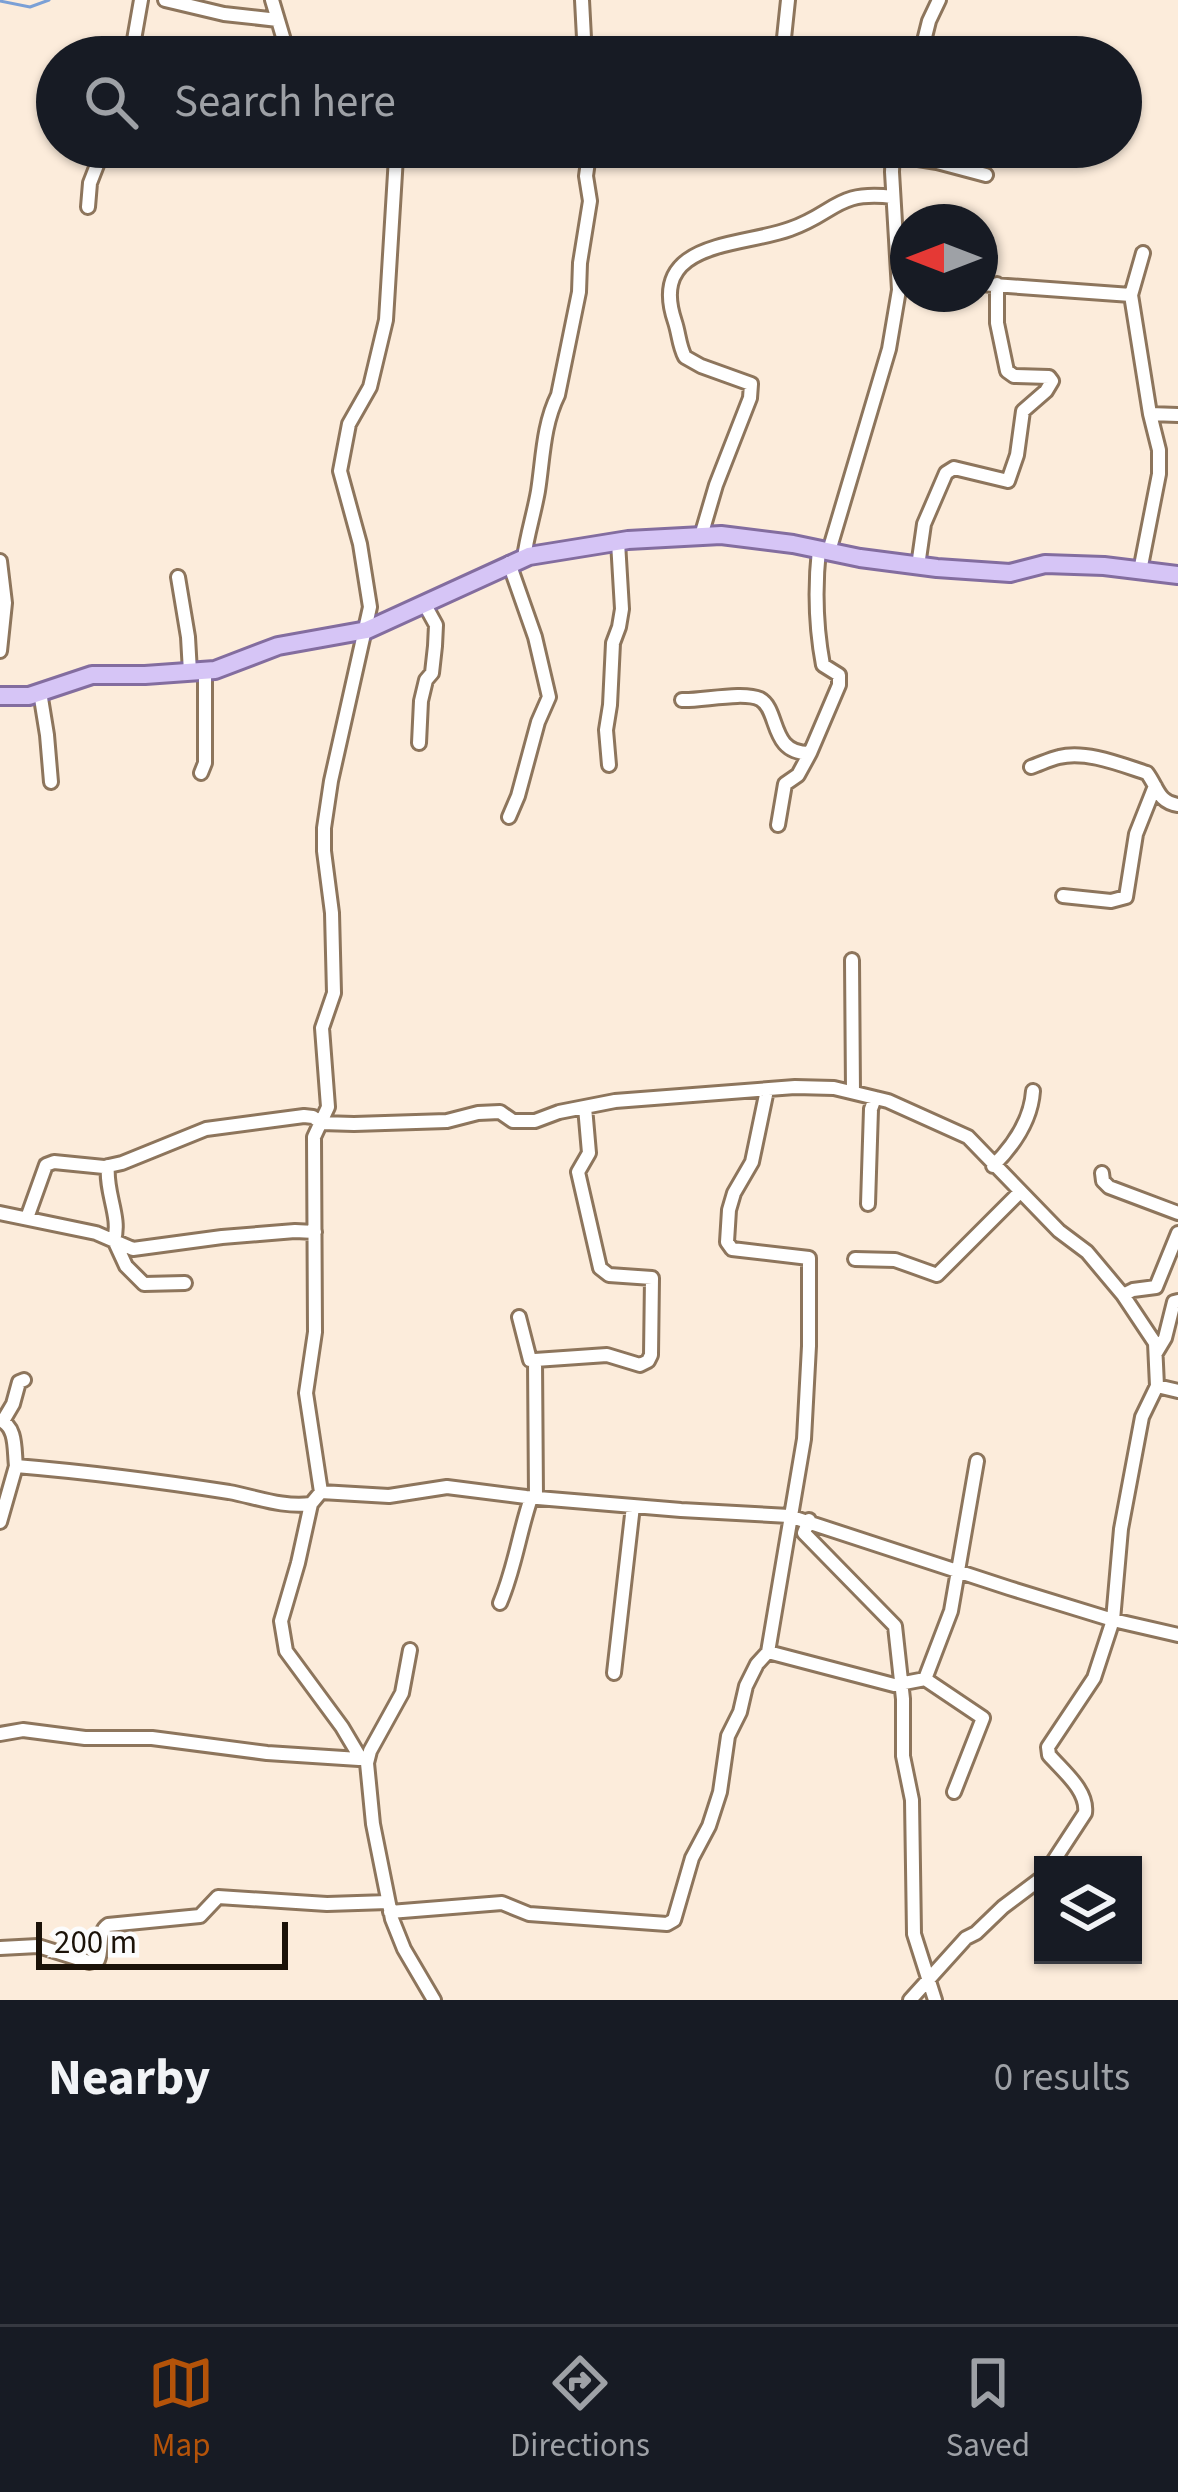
<!DOCTYPE html>
<html lang="en">
<head>
<meta charset="utf-8">
<style>
	:root { --surface:#171b24; --page:#20242c; --text:#f1f3f6; --muted:#9ea1a6; --line:#363941; --accent:#b45309 }
	body { margin:0; font-family:"Source Sans 3",sans-serif; background:var(--page); color:var(--text) }
	.controls { position:absolute; right:36px; bottom:36px; display:grid; overflow:hidden; border-radius:0px; box-shadow:0 3px 9px #0004 }
	.controls button { width:108px; height:108px; display:grid; place-items:center; padding:0; border:0; border-bottom:3px solid var(--line); background:var(--surface); color:var(--text); font:60px sans-serif }
	.compass { position:absolute; left:890px; top:204px; width:108px; height:108px; border-radius:50%; background:var(--surface); box-shadow:0 3px 9px #0004; rotate:270deg }
	.scale { position:absolute; left:36px; bottom:30px; width:252px; box-sizing:border-box; padding-left:12px; border:6px solid #1b1208; border-top:0; font-size:33px; line-height:42px; white-space:nowrap; color:#1b1208; -webkit-text-stroke:9px #fcfcfc; paint-order:stroke }
	.list { margin:0; padding:0; list-style:none }
	h2 { display:flex; justify-content:space-between; align-items:center; height:156px; margin:0; padding:0 48px; font-size:51px }
	h2 small { font-size:39px; font-weight:400; color:var(--muted) }
	.icon { flex:none; width:66px; height:66px; fill:none; stroke:currentColor; stroke-width:2; stroke-linecap:round; stroke-linejoin:round }
	.map { position:relative; flex:none; width:1178px; height:2000px; overflow:hidden }
	.search { position:absolute; background:var(--surface); box-shadow:0 3px 9px #0004; left:36px; right:36px; top:36px; height:132px; display:flex; align-items:center; gap:30px; box-sizing:border-box; padding:0 42px; border-radius:66px; color:var(--muted); font-size:45px }
	.sheet { height:324px; background:var(--surface) }
	nav { display:flex; justify-content:space-around; align-items:center; box-sizing:border-box; height:168px; border-top:3px solid var(--line); background:var(--surface); font-size:33px; color:var(--muted) }
	nav a { display:grid; justify-items:center; gap:6px }
	nav .on { color:var(--accent) }
	.map>svg:first-child { display:block }
</style>
</head>
<body>
<div class="map">
<svg width="1178" height="2000" viewBox="0 0 1178 2000">
	<rect width="100%" height="100%" fill="#fcecdb"/>
	<g fill="none" stroke-linecap="round" stroke-linejoin="round">
		<!-- stream -->
		<path stroke="#7ba0d6" stroke-width="3" d="M 0,1 L 30,7 L 49,0"/>
		<defs>
			<path id="minor" d="M 165,0 L 224,14 L 278,20
				M 272,0 L 289,57
				M 582,0 L 585,57
				M 131,57 L 141,0
				M 782,57 L 788,0
				M 920,57 L 929,21 L 939,0
				M 367,147 L 396,157 L 386,320 L 370,387 L 349,424 L 340,471 L 360,544 L 370,607 L 331,781 L 324,828 L 324,851 L 332,913 L 334,993 L 322,1028 L 328,1107 L 314,1137 L 315,1332 L 306,1393 L 321,1492 L 389,1496 L 447,1487 L 526,1497 L 681,1510 L 789,1516 L 1009,1588 L 1113,1620 L 1178,1635
				M 843,147 L 937,162 L 986,175
				M 88,207 L 90,183 L 104,147
				M 980,284 L 1131,295 L 1150,414 L 1159,450 L 1159,474 L 1140,571
				M 1131,295 L 1143,253
				M 1150,414 L 1178,415
				M 701,536 L 716,485 L 750,398 L 751,384 L 701,366 L 685,357 C 679,346 679,334 675,322 C 647,240 741,247 790,229 C 836,213 836,190 893,197
				M 829,551 L 889,349 L 899,290 L 892,172 L 893,147
				M 524,558 C 527,535 534,514 538,491 C 543,459 543,425 558,395 L 579,292 L 580,263 L 590,201 L 586,176 L 590,147
				M 0,561 L 5,603 L 0,651
				M 918,566 L 924,524 L 946,473 L 954,468 L 1008,481 L 1017,455 L 1023,411 L 1046,391 L 1052,381 L 1049,377 L 1014,376 L 1007,371 L 997,323 L 997,284
				M 178,577 L 188,637 L 190,672
				M 40,692 L 47,735 L 51,782
				M 682,700 C 701,701 743,691 760,699 C 780,710 769,754 810,753 L 839,685 L 839,675 L 823,665 C 816,628 815,587 819,549
				M 419,743 L 421,701 L 426,680 L 432,673 L 435,646 L 436,625 L 425,605
				M 609,765 L 606,730 L 610,705 L 613,643 L 619,627 L 622,609 L 618,542
				M 1031,767 C 1040,764 1050,759 1059,757 C 1086,750 1122,765 1147,773 C 1158,788 1158,802 1178,805
				M 201,773 L 205,763 L 205,671
				M 509,817 L 518,796 L 538,722 L 549,697 L 535,637 L 509,563
				M 778,825 L 785,784 L 798,775 L 810,753
				M 1063,896 L 1111,901 L 1126,897 L 1136,834 L 1155,786
				M 852,960 L 853,1092
				M 108,1166 C 105,1192 121,1217 114,1240 L 126,1266 L 144,1284 L 185,1283
				M 993,1166 C 1014,1145 1031,1121 1033,1091
				M 1102,1173 L 1103,1181 L 1109,1187 L 1178,1213
				M 868,1204 L 871,1109 L 875,1098
				M 0,1213 L 96,1233 L 133,1249 L 222,1237 L 295,1231 L 315,1232
				M 27,1218 L 46,1165 L 54,1162 L 104,1167 L 122,1163 L 206,1129 L 304,1116 L 313,1117 L 321,1123 L 354,1124 L 447,1121 L 478,1113 L 500,1112 L 513,1121 L 535,1121 L 559,1112 L 615,1101 L 795,1087 L 834,1088 L 888,1101 L 968,1137 L 1059,1231 L 1087,1252 L 1123,1295 L 1155,1343 L 1157,1386 L 1142,1417 L 1121,1529 L 1113,1620 L 1094,1678 L 1048,1747 L 1049,1755 C 1064,1772 1088,1791 1085,1813 L 1051,1865
				M 855,1259 L 895,1260 L 937,1275 L 1020,1192
				M 1123,1295 L 1133,1290 L 1156,1287 L 1178,1233
				M 519,1317 L 530,1360 L 535,1360 L 536,1498
				M 1156,1353 L 1165,1338 L 1174,1302 L 1178,1301
				M 535,1360 L 607,1355 L 640,1365 L 648,1361 L 651,1355 L 652,1278 L 609,1275 L 600,1268 L 578,1172 L 589,1153 L 585,1107
				M 1157,1386 L 1178,1391
				M 0,1420 C 17,1427 14,1450 16,1466
				M 3,1421 L 13,1404 L 19,1382 L 24,1380
				M 311,1504 L 298,1563 L 281,1621 L 286,1651 L 342,1727 L 361,1759
				M 809,1520 L 804,1533 L 895,1626 L 903,1699 L 903,1756 L 912,1800 L 914,1934 L 935,2000
				M 0,1522 L 16,1466 C 87,1472 158,1481 229,1492 C 256,1497 284,1508 311,1504 L 321,1492
				M 500,1603 C 515,1568 519,1533 531,1498
				M 410,1650 L 402,1693 L 370,1751 L 367,1763 L 373,1824 L 392,1919 L 404,1949 L 434,2000
				M 768,1652 L 894,1685 L 925,1679 L 983,1718 L 954,1792
				M 614,1673 L 633,1506
				M 925,1679 L 951,1611 L 977,1461
				M 0,1734 L 23,1730 L 85,1738 L 152,1738 L 267,1753 L 359,1759
				M 390,1912 L 502,1903 L 529,1914 L 667,1924 L 674,1920 L 692,1858 L 709,1826 L 720,1792 L 728,1736 L 740,1712 L 746,1686 L 757,1664 L 768,1652 L 804,1439 L 809,1346 L 809,1258 L 732,1249 L 727,1242 L 729,1210 L 734,1193 L 752,1162 L 767,1090
				M 0,1948 L 38,1946 L 89,1962 L 98,1960 C 103,1949 97,1932 108,1925 L 200,1916 L 218,1897 L 327,1904 L 388,1902
				M 910,2000 L 966,1938 L 976,1933 L 1003,1907 L 1043,1877"/>
			<path id="major" d="M 0,696 L 29,696 L 92,675 L 145,675 L 215,670 L 278,646 L 367,630 L 529,556 L 628,540 L 721,535 L 793,544 L 860,558 L 937,568 L 1010,573 L 1045,564 L 1104,566 L 1178,575"/>
		</defs>
		<!-- minor casing -->
		<use href="#minor" stroke="#8d755c" stroke-width="18"/>
		<!-- major casing -->
		<use href="#major" stroke="#836d9f" stroke-width="22"/>
		<!-- minor -->
		<use href="#minor" stroke="#fff" stroke-width="12"/>
		<!-- major -->
		<use href="#major" stroke="#d6c5f6" stroke-width="16"/>
	</g>
</svg>
<div class="controls">
<button><svg class="icon" aria-label="layers" viewBox="0 0 24 24"><path d="M12 4l9 5-9 5-9-5zM3 14l9 5 9-5"/></svg></button>
</div>
<svg class="compass" viewBox="-18 -18 36 36"><path d="M0-13l5 13h-10z" fill="#e53935"/><path d="M0 13l5-13h-10z" fill="#9ea1a6"/></svg>
<div class="scale">200 m</div>
<div class="search"><svg class="icon" aria-label="search" viewBox="0 0 24 24"><circle cx="10" cy="10" r="6"/><path d="M15 15l6 6"/></svg>Search here</div>
</div>
<section class="sheet">
<h2>Nearby<small>0 results</small></h2>
<ul class="list">
</ul>
</section>
<nav>
<a class="on"><svg class="icon" aria-label="map" viewBox="0 0 24 24"><path d="M3 6l6-2 6 2 6-2v14l-6 2-6-2-6 2zM9 4v14M15 6v14"/></svg>Map</a>
<a><svg class="icon" aria-label="directions" viewBox="0 0 24 24"><path d="M12 3l9 9-9 9-9-9zM9 14v-3h6M13 9l2 2-2 2"/></svg>Directions</a>
<a><svg class="icon" aria-label="saved" viewBox="0 0 24 24"><path d="M7 4h10v16l-5-4-5 4z"/></svg>Saved</a>
</nav>
</body>
</html>
